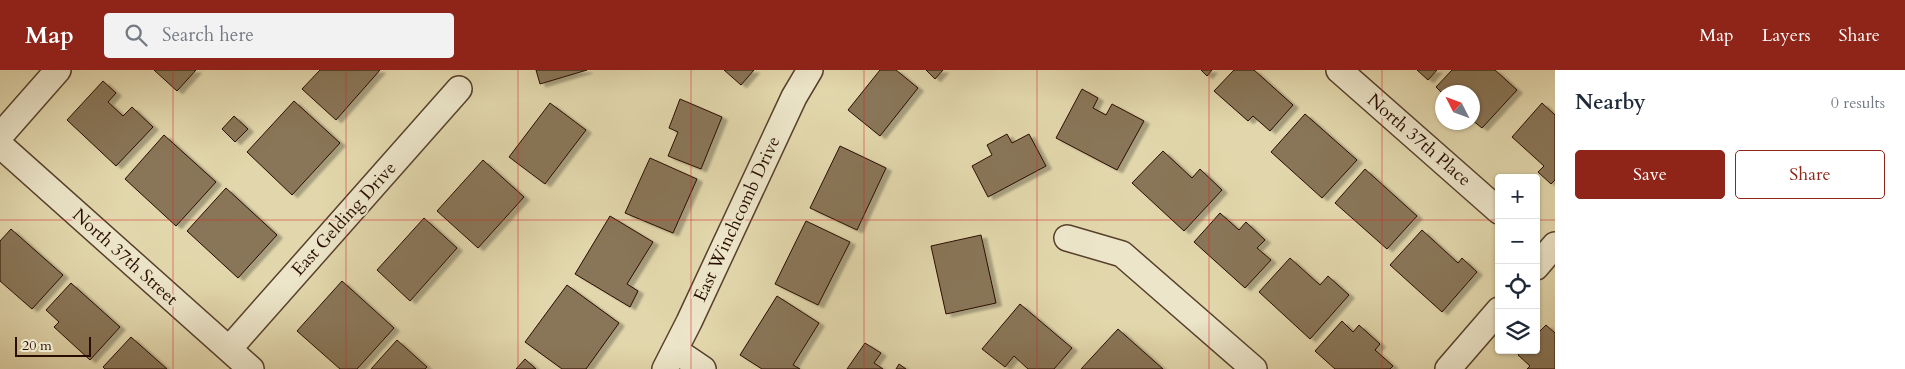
<!DOCTYPE html>
<html lang="en">
<head>
<meta charset="utf-8">
<style>
	:root { --surface:#fff; --page:#f2f2f3; --text:#1f2937; --muted:#747a83; --line:#e0e1e3; --accent:#8f2418 }
	body { margin:0; font-family:Cardo,serif; background:var(--page); color:var(--text) }
	.controls { position:absolute; right:15px; bottom:15px; display:grid; overflow:hidden; border-radius:5px; box-shadow:0 1px 4px #0004 }
	.controls button { width:45px; height:45px; display:grid; place-items:center; padding:0; border:0; border-bottom:1px solid var(--line); background:var(--surface); color:var(--text); font:25px sans-serif }
	.compass { position:absolute; left:1435px; top:15px; width:45px; height:45px; border-radius:50%; background:var(--surface); box-shadow:0 1px 4px #0004; rotate:312deg }
	.scale { position:absolute; left:15px; bottom:12px; width:76px; box-sizing:border-box; padding-left:5px; border:2px solid #290d00; border-top:0; font-size:14px; line-height:18px; white-space:nowrap; color:#290d00; -webkit-text-stroke:4px #ece5c9; paint-order:stroke }
	.list { margin:0; padding:0; list-style:none }
	h2 { display:flex; justify-content:space-between; align-items:center; height:65px; margin:0; padding:0 20px; font-size:21px }
	h2 small { font-size:16px; font-weight:400; color:var(--muted) }
	.actions { display:flex; gap:10px; padding:15px 20px }
	.actions a { flex:1; padding:11px 0; border:1px solid var(--accent); border-radius:5px; text-align:center; font-size:18px; color:var(--accent) }
	.actions .main { background:var(--accent); color:#fff }
	.icon { flex:none; width:28px; height:28px; fill:none; stroke:currentColor; stroke-width:2; stroke-linecap:round; stroke-linejoin:round }
	.map { position:relative; flex:none; width:1555px; height:299px; overflow:hidden }
	header { display:flex; align-items:center; gap:30px; box-sizing:border-box; height:70px; padding:0 25px; background:var(--accent); color:#fff }
	header strong { font-size:24px }
	nav { display:flex; gap:28px; margin-inline-start:auto; font-size:18px }
	.search { width:350px; height:45px; background:var(--page); display:flex; align-items:center; gap:12px; box-sizing:border-box; padding:0 18px; border-radius:5px; color:var(--muted); font-size:19px }
	main { display:flex }
	aside { flex:1; background:var(--surface) }
	.map>svg:first-child { display:block }
</style>
</head>
<body>
<header>
<strong>Map</strong>
<div class="search"><svg class="icon" aria-label="search" viewBox="0 0 24 24"><circle cx="10" cy="10" r="6"/><path d="M15 15l6 6"/></svg>Search here</div>
<nav><a>Map</a><a>Layers</a><a>Share</a></nav>
</header>
<main>
<div class="map">
<svg width="1555" height="299" viewBox="0 0 1555 299">
	<defs>
		<filter id="shadow"><feDropShadow dx="5.5" dy="3" stdDeviation="1" flood-color="#0004"/></filter>
	</defs>
	<rect width="100%" height="100%" fill="#e2d7ac"/>
	<filter id="stains"><feTurbulence type="fractalNoise" baseFrequency=".004" numOctaves="4"/><feColorMatrix values="0 0 0 0 .2 0 0 0 0 .09 0 0 0 0 .02 0 0 0 .5 -.17"/></filter>
	<radialGradient id="worn" r=".72"><stop offset=".6" stop-color="#630" stop-opacity="0"/><stop offset="1" stop-color="#630" stop-opacity=".3"/></radialGradient>
	<!-- building -->
	<path fill="#897659" stroke="#290d00" filter="url(#shadow)" d="M 154,0 L 196,0 L 177,21 Z
		M 320,0 L 380,0 L 336,50 L 302,19 Z
		M 536,0 L 587,0 L 540,14 Z
		M 724,0 L 754,0 L 741,15 Z
		M 880,0 L 896,0 L 918,18 L 880,66 L 848,40 Z
		M 926,0 L 943,0 L 935,9 Z
		M 1201,0 L 1212,0 L 1207,6 Z
		M 1234,0 L 1254,0 L 1293,35 L 1270,61 L 1253,46 L 1248,51 L 1214,21 Z
		M 1417,0 L 1437,0 L 1428,10 Z
		M 1452,0 L 1495,0 L 1517,20 L 1482,58 L 1472,50 L 1472,22 L 1442,23 L 1436,17 Z
		M 103,11 L 116,23 L 108,32 L 123,46 L 132,37 L 153,57 L 116,96 L 67,50 Z
		M 1082,19 L 1098,28 L 1093,38 L 1106,45 L 1112,34 L 1144,51 L 1117,100 L 1056,68 Z
		M 680,29 L 722,47 L 701,99 L 668,86 L 678,62 L 669,58 Z
		M 294,31 L 340,73 L 292,125 L 247,82 Z
		M 550,33 L 586,60 L 545,114 L 509,87 Z
		M 1542,33 L 1555,45 L 1555,110 L 1551,114 L 1538,102 L 1544,96 L 1512,67 Z
		M 1305,44 L 1357,90 L 1322,128 L 1271,82 Z
		M 234,46 L 248,59 L 235,72 L 222,59 Z
		M 1007,64 L 1012,73 L 1029,64 L 1046,96 L 988,127 L 972,96 L 992,85 L 987,75 Z
		M 164,65 L 216,112 L 176,156 L 125,109 Z
		M 840,76 L 886,98 L 857,160 L 810,138 Z
		M 1163,81 L 1192,108 L 1200,99 L 1222,120 L 1184,161 L 1132,113 Z
		M 650,88 L 697,109 L 673,163 L 625,143 Z
		M 483,90 L 524,127 L 478,178 L 437,141 Z
		M 1365,99 L 1417,146 L 1387,179 L 1335,133 Z
		M 226,118 L 277,165 L 238,208 L 187,161 Z
		M 1220,143 L 1239,160 L 1246,152 L 1265,170 L 1257,178 L 1271,190 L 1245,218 L 1194,172 Z
		M 610,146 L 653,172 L 627,214 L 638,221 L 630,237 L 575,204 Z
		M 424,148 L 457,178 L 410,231 L 377,200 Z
		M 806,151 L 850,172 L 818,235 L 775,214 Z
		M 11,159 L 63,205 L 32,239 L 0,211 L 0,171 Z
		M 1422,160 L 1458,193 L 1462,188 L 1477,202 L 1442,242 L 1390,195 Z
		M 981,165 L 996,233 L 946,244 L 931,176 Z
		M 1290,188 L 1320,215 L 1328,206 L 1349,225 L 1310,269 L 1259,222 Z
		M 342,211 L 394,258 L 357,299 L 340,299 L 297,261 Z
		M 71,213 L 120,257 L 90,290 L 54,257 L 59,252 L 46,240 Z
		M 567,215 L 619,253 L 586,299 L 562,299 L 525,272 Z
		M 777,226 L 819,253 L 793,295 L 800,299 L 762,299 L 740,285 Z
		M 1020,234 L 1072,278 L 1054,299 L 1028,299 L 1014,286 L 1005,297 L 982,279 Z
		M 1342,251 L 1353,262 L 1359,255 L 1380,274 L 1375,280 L 1393,296 L 1390,299 L 1335,299 L 1315,281 Z
		M 1546,255 L 1555,263 L 1555,299 L 1527,299 L 1530,296 L 1518,285 L 1522,280 L 1536,280 L 1536,265 Z
		M 1118,259 L 1163,299 L 1081,299 Z
		M 131,267 L 167,299 L 105,299 L 103,297 Z
		M 397,270 L 427,297 L 425,299 L 371,299 Z
		M 865,273 L 881,283 L 874,293 L 883,299 L 847,299 Z
		M 525,289 L 536,299 L 516,299 Z
		M 899,294 L 906,299 L 896,299 Z"/>
	<g fill="none" stroke-linecap="round" stroke-linejoin="round">
		<defs>
			<path id="minor" d="M 1339,0 L 1499,141
				M 0,66 L 58,0
				M 0,75 L 251,299
				M 1067,168 L 1122,184 L 1254,299
				M 1536,197 L 1555,175
				M 229,279 L 459,19
				M 675,280 L 703,299
				M 665,299 L 689,252 L 794,27 L 810,0
				M 1448,299 L 1499,240"/>
		</defs>
		<!-- minor casing -->
		<use href="#minor" stroke="#57402b" stroke-width="28"/>
		<!-- minor -->
		<use href="#minor" stroke="#ece5c9" stroke-width="25"/>
	</g>
	<!-- grid -->
	<path fill="none" stroke="#d62828" stroke-width="1" stroke-opacity="0.55" d="M 173,0 L 173,299M 346,0 L 346,299M 518,0 L 518,299M 691,0 L 691,299M 864,0 L 864,299M 1037,0 L 1037,299M 1209,0 L 1209,299M 1382,0 L 1382,299M 0,150 L 1499,150M 1536,150 L 1555,150"/>
	<g text-anchor="middle" dominant-baseline="central" stroke-width="4.5" stroke-linejoin="round" paint-order="stroke">
		<!-- street labels -->
		<g font-size="18" fill="#290d00" stroke="#ece5c9">
			<text transform="translate(1419 70) rotate(41)">North 37th Place</text>
			<text transform="translate(344 149) rotate(-48)">East Gelding Drive</text>
			<text transform="translate(737 149) rotate(-65)">East Winchcomb Drive</text>
			<text transform="translate(125 187) rotate(42)">North 37th Street</text>
		</g>
	</g>
	<rect width="100%" height="100%" filter="url(#stains)"/>
	<rect width="100%" height="100%" fill="url(#worn)"/>
</svg>
<div class="controls">
<button>+</button>
<button>−</button>
<button><svg class="icon" aria-label="locate" viewBox="0 0 24 24"><circle cx="12" cy="12" r="6"/><path d="M12 2v4M12 18v4M2 12h4M18 12h4"/></svg></button>
<button><svg class="icon" aria-label="layers" viewBox="0 0 24 24"><path d="M12 4l9 5-9 5-9-5zM3 14l9 5 9-5"/></svg></button>
</div>
<svg class="compass" viewBox="-18 -18 36 36"><path d="M0-13l5 13h-10z" fill="#e53935"/><path d="M0 13l5-13h-10z" fill="#747a83"/></svg>
<div class="scale">20 m</div>
</div>
<aside>
<h2>Nearby<small>0 results</small></h2>
<ul class="list">
</ul>
<div class="actions"><a class="main">Save</a><a>Share</a></div>
</aside>
</main>
</body>
</html>
